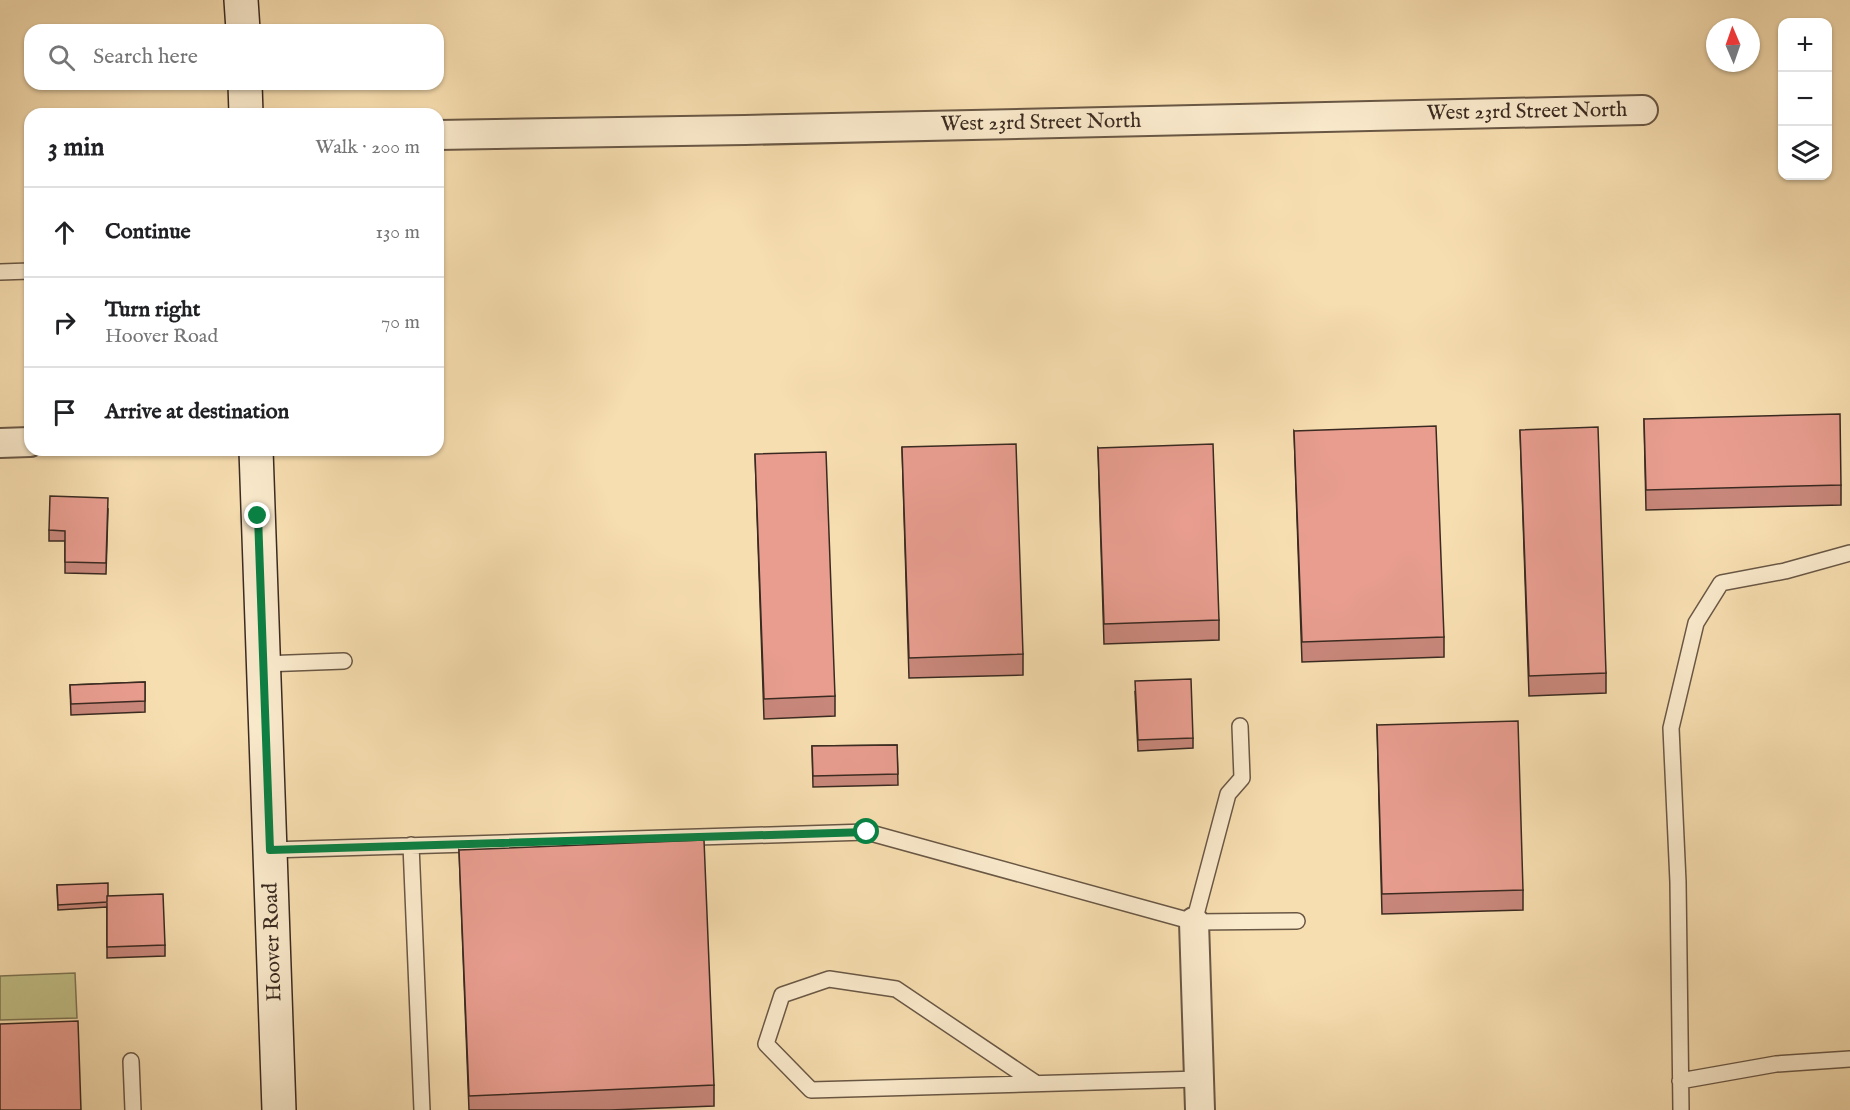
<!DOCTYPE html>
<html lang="en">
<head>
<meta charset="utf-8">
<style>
	:root { --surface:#fff; --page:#f6f6f6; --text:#202124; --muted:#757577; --line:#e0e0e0 }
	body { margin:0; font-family:"IM FELL English",serif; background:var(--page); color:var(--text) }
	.controls { position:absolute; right:18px; top:18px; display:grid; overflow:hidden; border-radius:12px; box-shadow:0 2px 4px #0004 }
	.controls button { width:54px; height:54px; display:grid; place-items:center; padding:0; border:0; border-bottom:2px solid var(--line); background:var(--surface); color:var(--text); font:30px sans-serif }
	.compass { position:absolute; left:1706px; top:18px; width:54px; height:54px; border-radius:50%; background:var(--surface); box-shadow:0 2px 4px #0004; rotate:358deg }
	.stop { position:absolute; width:18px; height:18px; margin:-14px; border:4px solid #0b8043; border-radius:50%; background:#fff }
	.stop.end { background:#0b8043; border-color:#fff; box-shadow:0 2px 6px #0008 }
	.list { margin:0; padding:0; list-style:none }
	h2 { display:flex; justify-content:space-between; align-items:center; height:78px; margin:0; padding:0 24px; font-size:26px }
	h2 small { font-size:20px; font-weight:400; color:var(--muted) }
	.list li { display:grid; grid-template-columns:39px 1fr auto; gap:18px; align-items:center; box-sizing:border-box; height:90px; padding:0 24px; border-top:2px solid var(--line) }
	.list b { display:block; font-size:22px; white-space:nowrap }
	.list p { margin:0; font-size:20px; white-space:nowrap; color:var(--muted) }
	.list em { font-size:20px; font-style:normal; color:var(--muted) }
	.icon { flex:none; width:33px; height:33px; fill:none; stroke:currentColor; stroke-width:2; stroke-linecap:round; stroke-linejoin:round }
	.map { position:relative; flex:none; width:1850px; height:1110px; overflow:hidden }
	.search { position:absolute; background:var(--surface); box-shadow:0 2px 4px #0004; left:24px; top:24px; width:420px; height:66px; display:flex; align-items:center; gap:15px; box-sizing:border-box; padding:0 21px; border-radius:18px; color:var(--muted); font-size:22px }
	.panel { position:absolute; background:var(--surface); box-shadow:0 2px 4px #0004; left:24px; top:108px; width:420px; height:348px; border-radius:18px }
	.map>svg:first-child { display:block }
</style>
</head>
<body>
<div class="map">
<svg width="1850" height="1110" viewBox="0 0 1850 1110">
	<rect width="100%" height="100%" fill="#f7deb0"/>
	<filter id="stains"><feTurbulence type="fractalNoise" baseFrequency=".00333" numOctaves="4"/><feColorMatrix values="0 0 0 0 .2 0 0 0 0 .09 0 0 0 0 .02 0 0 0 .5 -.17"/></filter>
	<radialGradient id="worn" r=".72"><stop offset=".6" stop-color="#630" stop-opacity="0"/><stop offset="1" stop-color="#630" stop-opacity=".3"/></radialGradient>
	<!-- green -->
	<path fill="#c2c087" stroke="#7e7554" stroke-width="1.5" d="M 75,973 L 77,1018 L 0,1020 L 0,976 Z"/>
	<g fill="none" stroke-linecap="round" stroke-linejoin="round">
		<defs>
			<path id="lane" d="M 0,272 L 30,271
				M 263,664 L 344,661
				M 411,845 L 422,1110
				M 270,850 L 867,832 L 1194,922 L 1297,921
				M 1194,922 L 1228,794 L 1242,778 L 1240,726
				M 131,1061 L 133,1110
				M 1680,1081 L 1776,1064 L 1850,1059
				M 1034,1082 L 896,989 L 829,979 L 782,995 L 766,1044 L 811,1090 L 1199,1079
				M 1681,1110 L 1678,882 L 1671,728 L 1696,623 L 1721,583 L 1785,571 L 1850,553"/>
			<path id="street" d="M 438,135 L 745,130 L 1643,110
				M 0,443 L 30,442
				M 1194,922 L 1200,1110"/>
			<path id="secondary" d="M 241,0 L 243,30
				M 245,84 L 246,114
				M 256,450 L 279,1110"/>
		</defs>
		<!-- lane casing -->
		<use href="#lane" stroke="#695745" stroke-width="18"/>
		<!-- street casing -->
		<use href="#street" stroke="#695745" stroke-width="32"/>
		<!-- secondary casing -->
		<use href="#secondary" stroke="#3a2a21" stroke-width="36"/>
		<!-- lane -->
		<use href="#lane" stroke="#faeacc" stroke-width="15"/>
		<!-- street -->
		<use href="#street" stroke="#faeacc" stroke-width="28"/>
		<!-- secondary -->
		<use href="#secondary" stroke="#faeacc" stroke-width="33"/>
	</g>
	<!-- wall -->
	<path fill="#c8877b" stroke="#3a2a21" stroke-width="1.5" d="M 1644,419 L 1841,485 L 1841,505 L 1646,510 Z
		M 1520,430 L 1606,673 L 1606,693 L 1529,696 Z
		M 1294,431 L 1444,637 L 1444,657 L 1302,662 Z
		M 902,447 L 1023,654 L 1023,675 L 909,678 Z
		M 1098,448 L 1219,620 L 1219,640 L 1104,644 Z
		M 755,454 L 835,696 L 835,716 L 764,719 Z
		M 108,509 L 106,574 L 65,573 L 65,541 L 49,541 L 49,530 Z
		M 145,682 L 145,712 L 71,715 L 70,685 Z
		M 1135,692 L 1193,738 L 1193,748 L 1138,751 Z
		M 1377,725 L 1523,890 L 1523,910 L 1382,914 Z
		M 897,745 L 898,785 L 813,787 L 812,746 Z
		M 459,850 L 714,1085 L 714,1106 L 610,1110 L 469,1110 Z
		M 57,885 L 108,896 L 165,945 L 165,956 L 107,958 L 107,907 L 58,910 Z"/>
	<!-- building -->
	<path fill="#e89d8f" stroke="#3a2a21" stroke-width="1.5" d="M 1840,414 L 1841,485 L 1646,490 L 1644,419 Z
		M 1436,426 L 1444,637 L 1302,642 L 1294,431 Z
		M 1598,427 L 1606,673 L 1529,676 L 1520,430 Z
		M 1016,444 L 1023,654 L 909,658 L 902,447 Z
		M 1213,444 L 1219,620 L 1104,624 L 1098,448 Z
		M 826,452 L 835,696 L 764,699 L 755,454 Z
		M 50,496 L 108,498 L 106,563 L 65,562 L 65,531 L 49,530 Z
		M 1191,679 L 1193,738 L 1138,740 L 1135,681 Z
		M 145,682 L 145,701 L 71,704 L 70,685 Z
		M 1518,721 L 1523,890 L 1382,894 L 1377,725 Z
		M 897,745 L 898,774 L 813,776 L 812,746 Z
		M 704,840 L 714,1085 L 469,1096 L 459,850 Z
		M 108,883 L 108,896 L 107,896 L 107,902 L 58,905 L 57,885 Z
		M 163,894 L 165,945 L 107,947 L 107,896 Z
		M 78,1021 L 81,1110 L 0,1110 L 0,1024 Z"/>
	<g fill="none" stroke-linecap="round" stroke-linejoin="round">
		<!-- route -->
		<path stroke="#0b8043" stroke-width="8" d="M 258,516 L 270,850 L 867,832"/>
	</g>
	<g text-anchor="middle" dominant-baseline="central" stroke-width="4.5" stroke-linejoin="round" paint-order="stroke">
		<!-- street labels -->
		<g font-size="21" fill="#3a2a21" stroke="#faeacc">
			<text transform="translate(1527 112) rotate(-1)">West 23rd Street North</text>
			<text transform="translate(1041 123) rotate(-1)">West 23rd Street North</text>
			<text transform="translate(273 942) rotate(-92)">Hoover Road</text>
		</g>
	</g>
	<rect width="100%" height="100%" filter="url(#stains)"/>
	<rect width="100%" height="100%" fill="url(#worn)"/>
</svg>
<div class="controls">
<button>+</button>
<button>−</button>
<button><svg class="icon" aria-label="layers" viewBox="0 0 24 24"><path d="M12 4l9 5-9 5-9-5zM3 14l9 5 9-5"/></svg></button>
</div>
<svg class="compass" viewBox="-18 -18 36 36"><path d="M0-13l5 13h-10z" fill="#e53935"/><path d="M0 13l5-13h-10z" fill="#757577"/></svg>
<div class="stop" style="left:867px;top:832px"></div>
<div class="stop end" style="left:258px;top:516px"></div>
<div class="search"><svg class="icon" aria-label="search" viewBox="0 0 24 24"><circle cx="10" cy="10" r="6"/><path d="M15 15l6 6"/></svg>Search here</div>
<section class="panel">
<h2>3 min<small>Walk · 200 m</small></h2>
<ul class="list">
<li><svg class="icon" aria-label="ahead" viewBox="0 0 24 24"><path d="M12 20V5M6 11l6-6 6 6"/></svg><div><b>Continue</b></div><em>130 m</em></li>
<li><svg class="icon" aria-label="right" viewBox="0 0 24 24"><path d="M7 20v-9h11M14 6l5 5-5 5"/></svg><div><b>Turn right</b><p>Hoover Road</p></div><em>70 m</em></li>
<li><svg class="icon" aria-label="arrive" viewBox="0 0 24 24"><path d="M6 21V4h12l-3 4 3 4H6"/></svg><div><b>Arrive at destination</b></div></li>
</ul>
</section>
</div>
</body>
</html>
